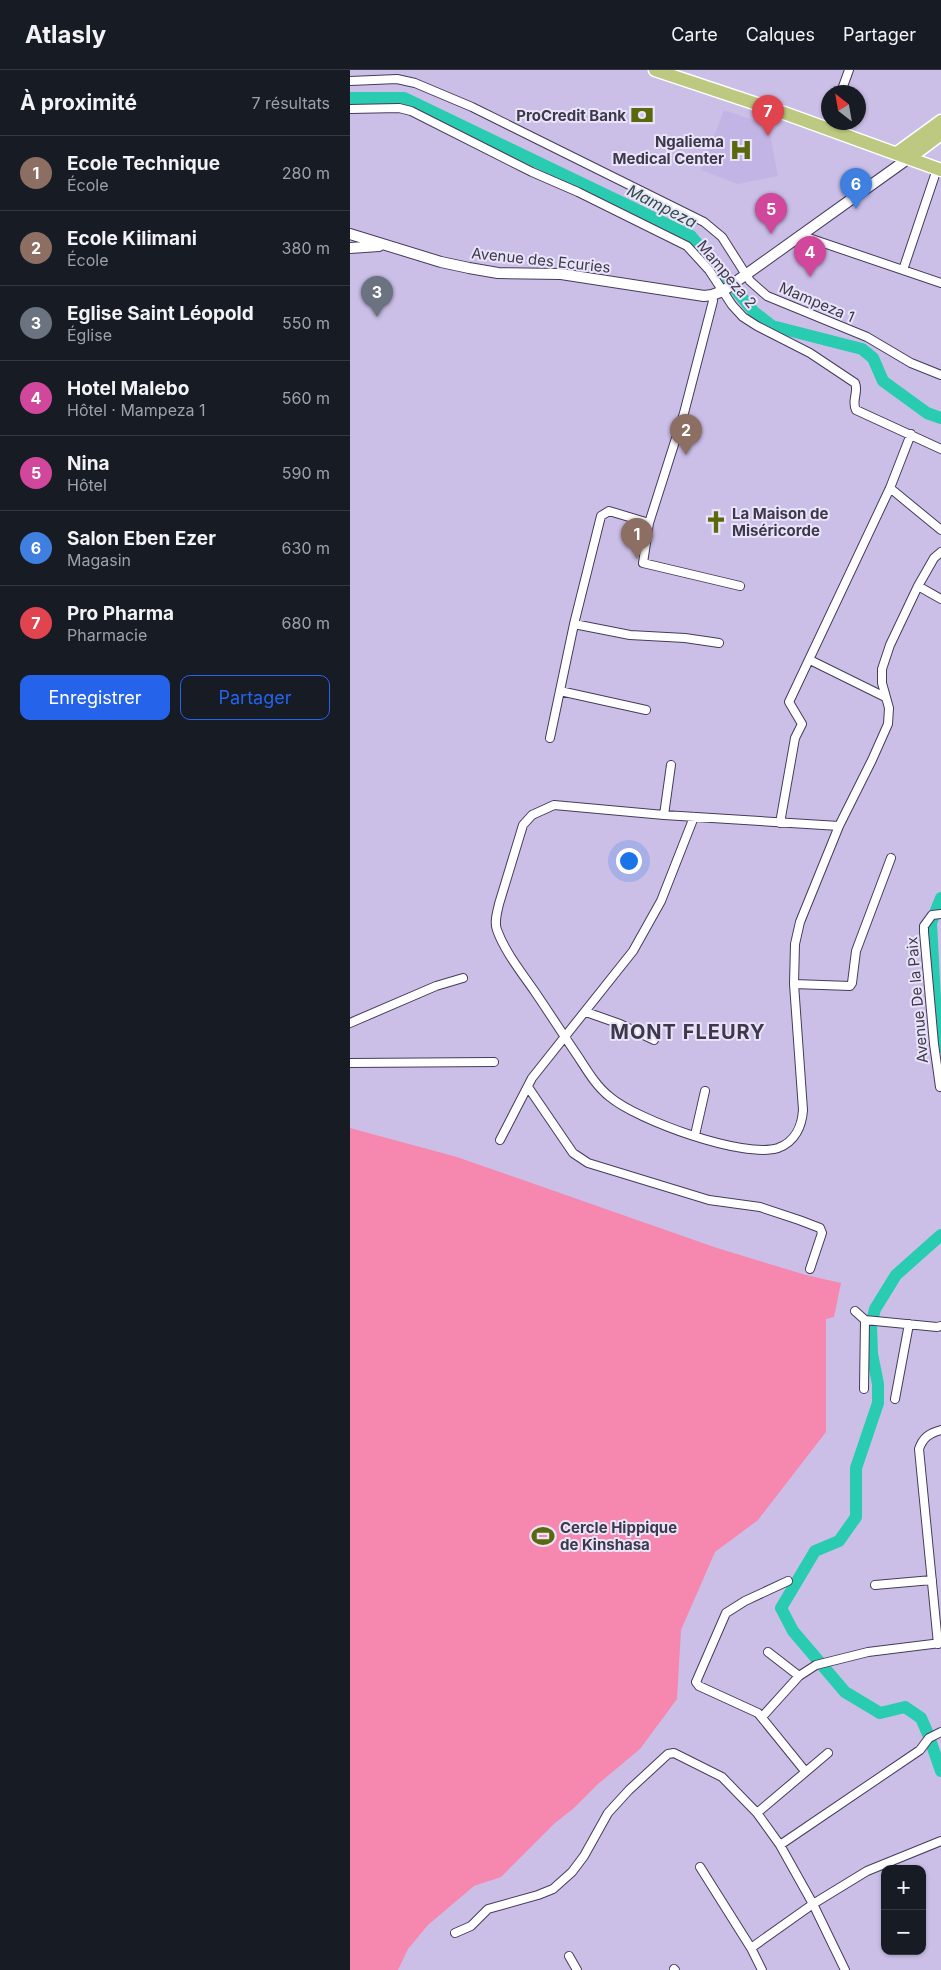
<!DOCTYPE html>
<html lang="fr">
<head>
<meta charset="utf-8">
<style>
	:root { --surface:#171b24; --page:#20242c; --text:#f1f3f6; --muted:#9ea1a6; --line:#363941; --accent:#2563eb }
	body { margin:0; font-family:Inter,sans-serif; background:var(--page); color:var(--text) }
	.controls { position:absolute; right:15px; bottom:15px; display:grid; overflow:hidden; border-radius:10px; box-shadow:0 1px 4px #0004 }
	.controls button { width:45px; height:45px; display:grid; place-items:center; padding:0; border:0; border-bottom:1px solid var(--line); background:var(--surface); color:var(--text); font:25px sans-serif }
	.compass { position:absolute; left:471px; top:15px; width:45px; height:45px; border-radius:50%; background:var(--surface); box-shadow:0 1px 4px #0004; rotate:329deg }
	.you { position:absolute; left:278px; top:790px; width:18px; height:18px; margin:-12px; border:4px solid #fff; border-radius:50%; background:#1a73e8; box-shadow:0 0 0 8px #1a73e833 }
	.badge { display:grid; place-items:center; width:32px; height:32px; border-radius:50%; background:var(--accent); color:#fff; font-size:16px; font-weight:700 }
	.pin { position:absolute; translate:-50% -41px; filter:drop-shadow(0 1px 2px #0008) }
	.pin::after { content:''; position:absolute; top:26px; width:18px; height:15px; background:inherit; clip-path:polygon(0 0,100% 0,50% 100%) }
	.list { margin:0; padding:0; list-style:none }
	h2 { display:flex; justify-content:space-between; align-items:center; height:65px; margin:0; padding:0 20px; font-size:21px }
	h2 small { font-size:16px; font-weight:400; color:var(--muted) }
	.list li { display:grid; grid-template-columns:32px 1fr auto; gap:15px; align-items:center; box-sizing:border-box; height:75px; padding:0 20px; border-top:1px solid var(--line) }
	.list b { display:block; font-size:19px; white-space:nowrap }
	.list p { margin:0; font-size:16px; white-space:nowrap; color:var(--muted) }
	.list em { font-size:16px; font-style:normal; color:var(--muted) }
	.actions { display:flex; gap:10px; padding:15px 20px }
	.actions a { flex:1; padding:11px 0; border:1px solid var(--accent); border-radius:10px; text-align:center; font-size:18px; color:var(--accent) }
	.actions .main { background:var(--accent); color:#fff }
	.map { position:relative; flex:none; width:591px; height:1900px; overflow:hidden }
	header { display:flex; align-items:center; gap:30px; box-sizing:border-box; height:70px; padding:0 25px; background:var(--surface); border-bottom:1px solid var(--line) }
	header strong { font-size:24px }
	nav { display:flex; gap:28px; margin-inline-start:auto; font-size:18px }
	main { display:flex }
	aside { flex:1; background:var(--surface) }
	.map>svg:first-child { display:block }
</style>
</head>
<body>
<header>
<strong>Atlasly</strong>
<nav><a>Carte</a><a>Calques</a><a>Partager</a></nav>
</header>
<main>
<aside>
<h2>À proximité<small>7 résultats</small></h2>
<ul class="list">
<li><span class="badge" style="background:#8d6e63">1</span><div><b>Ecole Technique</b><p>École</p></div><em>280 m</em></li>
<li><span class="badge" style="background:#8d6e63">2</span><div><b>Ecole Kilimani</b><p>École</p></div><em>380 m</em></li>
<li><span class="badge" style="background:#6b7280">3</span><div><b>Eglise Saint Léopold</b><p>Église</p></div><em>550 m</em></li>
<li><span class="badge" style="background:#d1479c">4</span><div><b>Hotel Malebo</b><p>Hôtel · Mampeza 1</p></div><em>560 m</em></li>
<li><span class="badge" style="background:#d1479c">5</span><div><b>Nina</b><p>Hôtel</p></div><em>590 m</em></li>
<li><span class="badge" style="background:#3f7fe0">6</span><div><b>Salon Eben Ezer</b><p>Magasin</p></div><em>630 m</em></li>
<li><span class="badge" style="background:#e0444e">7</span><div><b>Pro Pharma</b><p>Pharmacie</p></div><em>680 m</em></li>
</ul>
<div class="actions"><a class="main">Enregistrer</a><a>Partager</a></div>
</aside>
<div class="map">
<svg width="591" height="1900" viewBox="0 0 591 1900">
	<rect width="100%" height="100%" fill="#cbbfe8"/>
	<!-- built -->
	<path fill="#c2b4e4" d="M 374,40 L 415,54 L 418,53 L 421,59 L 419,60 L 428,106 L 388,114 L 351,100 Z"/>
	<!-- green -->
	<path fill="#f688af" d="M 0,1058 L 107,1087 L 367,1178 L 456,1205 L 491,1213 L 484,1247 L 476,1249 L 476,1362 L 408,1450 L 365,1482 L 331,1560 L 327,1629 L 290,1679 L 248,1714 L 224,1738 L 205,1753 L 151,1807 L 124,1816 L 78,1855 L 58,1879 L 48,1900 L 0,1900 Z"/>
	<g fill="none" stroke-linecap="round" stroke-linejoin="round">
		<!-- river -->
		<path stroke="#29cbb1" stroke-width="12" d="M 0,28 L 54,28 L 341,166 L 404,242 L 422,256 L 512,279 L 523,288 L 533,311 L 577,343 L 591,348
			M 591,828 L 581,853 L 586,948 L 591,977
			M 591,1165 L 546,1205 L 525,1239 L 521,1255 L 522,1284 L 528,1314 L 528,1333 L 506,1398 L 506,1447 L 489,1471 L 465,1481 L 431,1538 L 443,1561 L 495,1622 L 530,1643 L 555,1637 L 571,1648 L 578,1664 L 591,1701"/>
		<defs>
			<path id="minor" d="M 0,11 L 47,9 L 65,13 L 122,37 L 354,152 L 372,167 L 400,211 L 417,226 L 517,267 L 561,293 L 591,305
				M 491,22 L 499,0
				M 0,39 L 49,38 L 61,41 L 182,102 L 228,122 L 337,176 L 359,200 L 382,235 L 393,247 L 407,256 L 460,283 L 505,313 C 509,322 501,331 506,340 L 591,379
				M 450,165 L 591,213
				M 553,200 L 587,99
				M 540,418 L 591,460
				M 299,453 L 293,493 L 390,516
				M 568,516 L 591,529
				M 224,554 L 280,565 L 335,568 L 369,573
				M 460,590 L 535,627
				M 210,621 L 296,640
				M 200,668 L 224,554 L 251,446 L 259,441 L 299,453 L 334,343 L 363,231 L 362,225
				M 314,745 L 321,695
				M 430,753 L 445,668 L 452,654 L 439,632 L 540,418 L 561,364
				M 489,756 L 314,745 L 204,735 L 182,745 L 173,755 L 149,834 C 147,843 144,852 147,860 C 155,882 172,903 185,922 C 200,944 214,966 229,988 C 238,1002 247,1017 260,1027 C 287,1050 394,1089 428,1078 C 445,1072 452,1056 453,1040 L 444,914 L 445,874 L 450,852 L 489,756 L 522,690 L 538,654 L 539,638 L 532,613 L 532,599 L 540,575 L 568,516 L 584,488 L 591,482
				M 444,914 L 500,916 L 502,913 L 506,881 L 541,788
				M 236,942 L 270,954 L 304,970
				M 0,953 L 86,916 L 113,908
				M 0,993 L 144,992
				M 178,1017 L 223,1083 L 238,1093 L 359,1130 L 410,1137 L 449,1150 L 470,1158 L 472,1163 L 460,1199
				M 590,1017 L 584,974 L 574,862 L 574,856 L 582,845 L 591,844
				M 345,1065 L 355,1021
				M 150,1070 L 182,1008 L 283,881 L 311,831 L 344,747
				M 505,1241 L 515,1250 L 587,1257 L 591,1256
				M 514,1319 L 515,1250
				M 545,1329 L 559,1254
				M 438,1511 L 395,1531 L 376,1543 L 346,1612 L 349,1616 L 408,1643 L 455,1701
				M 525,1515 L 582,1510
				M 588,1574 L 569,1379 C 573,1367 580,1363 591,1360
				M 418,1582 L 449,1606
				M 412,1647 L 449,1606 L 466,1595 L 518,1582 L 591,1573
				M 407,1743 L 478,1683
				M 430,1775 L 570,1680 L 579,1668 L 591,1662
				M 350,1797 L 401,1878 L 412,1900
				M 105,1863 L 121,1856 L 138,1839 L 188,1825 L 203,1819 L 222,1802 L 234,1786 L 258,1743 L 279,1720 L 318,1684 L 324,1683 L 372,1707 L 407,1743 L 430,1775 L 463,1834 L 495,1900
				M 401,1878 L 463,1834 L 517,1801 L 591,1771
				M 219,1886 L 227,1900
				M 324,1899 L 325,1900"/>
			<path id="tertiary" d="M 0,164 L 91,192 L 119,198 L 148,203 L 211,204 L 354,226 L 362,225 L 373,221 L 559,88
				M 0,178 L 29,176"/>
			<path id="primary" d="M 305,0 L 434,43 L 591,100
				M 547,83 L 591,51
				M 559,88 L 591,64"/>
		</defs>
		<!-- minor casing -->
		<use href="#minor" stroke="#463b5d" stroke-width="10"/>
		<!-- tertiary casing -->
		<use href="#tertiary" stroke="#463b5d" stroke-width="12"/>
		<!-- primary casing -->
		<use href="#primary" stroke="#fff" stroke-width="15"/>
		<!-- minor -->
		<use href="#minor" stroke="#fff" stroke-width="8"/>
		<!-- tertiary -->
		<use href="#tertiary" stroke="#fff" stroke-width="10"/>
		<!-- primary -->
		<use href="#primary" stroke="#bdc980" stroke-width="12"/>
	</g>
	<!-- icons -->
	<defs>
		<symbol id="bank-bare" viewBox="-9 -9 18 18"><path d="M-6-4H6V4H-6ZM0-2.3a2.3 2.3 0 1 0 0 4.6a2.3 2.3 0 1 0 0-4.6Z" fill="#5a680e" stroke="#e9e4f9" stroke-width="2.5" paint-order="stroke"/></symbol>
		<symbol id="hospital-bare" viewBox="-9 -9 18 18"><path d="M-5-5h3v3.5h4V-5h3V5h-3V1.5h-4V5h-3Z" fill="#5a680e" stroke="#e9e4f9" stroke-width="2.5" paint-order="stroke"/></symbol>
		<symbol id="church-bare" viewBox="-9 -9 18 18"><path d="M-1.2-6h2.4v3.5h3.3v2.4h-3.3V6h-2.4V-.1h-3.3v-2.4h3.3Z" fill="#5a680e" stroke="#e9e4f9" stroke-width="2.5" paint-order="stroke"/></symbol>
		<symbol id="stadium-bare" viewBox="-9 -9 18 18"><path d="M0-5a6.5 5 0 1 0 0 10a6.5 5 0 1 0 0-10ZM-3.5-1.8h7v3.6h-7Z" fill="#5a680e" stroke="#e9e4f9" stroke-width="2.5" paint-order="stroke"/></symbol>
	</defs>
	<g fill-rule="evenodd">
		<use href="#bank-bare" x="276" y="29" width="32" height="32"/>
		<use href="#hospital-bare" x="375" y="64" width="32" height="32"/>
		<use href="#church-bare" x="350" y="436" width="32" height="32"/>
		<use href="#stadium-bare" x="177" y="1450" width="32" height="32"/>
	</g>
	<g text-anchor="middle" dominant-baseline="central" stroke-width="4" stroke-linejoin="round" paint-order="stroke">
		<!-- poi labels -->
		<g font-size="15" font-weight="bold" fill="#3e394a" stroke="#e9e4f9" text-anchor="end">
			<text x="276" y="45">ProCredit Bank</text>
			<text x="374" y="71">Ngaliema<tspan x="374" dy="17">Medical Center</tspan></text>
			<text x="382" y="443" text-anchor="start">La Maison de<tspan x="382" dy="17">Miséricorde</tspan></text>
			<text x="210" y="1457" text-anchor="start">Cercle Hippique<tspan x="210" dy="17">de Kinshasa</tspan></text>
		</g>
		<!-- street labels -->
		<g font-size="15" fill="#3e394a" stroke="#e9e4f9">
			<text transform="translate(191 190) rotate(6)">Avenue des Ecuries</text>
			<text transform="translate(377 204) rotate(50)">Mampeza 2</text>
			<text transform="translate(467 232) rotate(23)">Mampeza 1</text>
			<text transform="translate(567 930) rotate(-95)">Avenue De la Paix</text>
		</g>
		<!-- water labels -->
		<g font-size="16" font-style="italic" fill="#2e4d46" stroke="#e9e4f9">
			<text transform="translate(312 136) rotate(27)">Mampeza</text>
		</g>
		<!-- district labels -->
		<g font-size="20" font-weight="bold" letter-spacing="1" fill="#3e394a" stroke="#e9e4f9">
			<text x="338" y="962">MONT FLEURY</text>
		</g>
	</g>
</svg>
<div class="controls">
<button>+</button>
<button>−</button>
</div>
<svg class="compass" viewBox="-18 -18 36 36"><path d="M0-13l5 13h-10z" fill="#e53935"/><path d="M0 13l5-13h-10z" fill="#9ea1a6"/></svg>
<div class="you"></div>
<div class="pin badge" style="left:287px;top:489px;background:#8d6e63">1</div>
<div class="pin badge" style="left:336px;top:385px;background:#8d6e63">2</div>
<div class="pin badge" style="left:27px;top:247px;background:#6b7280">3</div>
<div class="pin badge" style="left:460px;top:207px;background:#d1479c">4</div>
<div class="pin badge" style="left:421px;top:164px;background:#d1479c">5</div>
<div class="pin badge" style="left:506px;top:139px;background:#3f7fe0">6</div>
<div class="pin badge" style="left:418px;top:66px;background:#e0444e">7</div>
</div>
</main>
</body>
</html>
